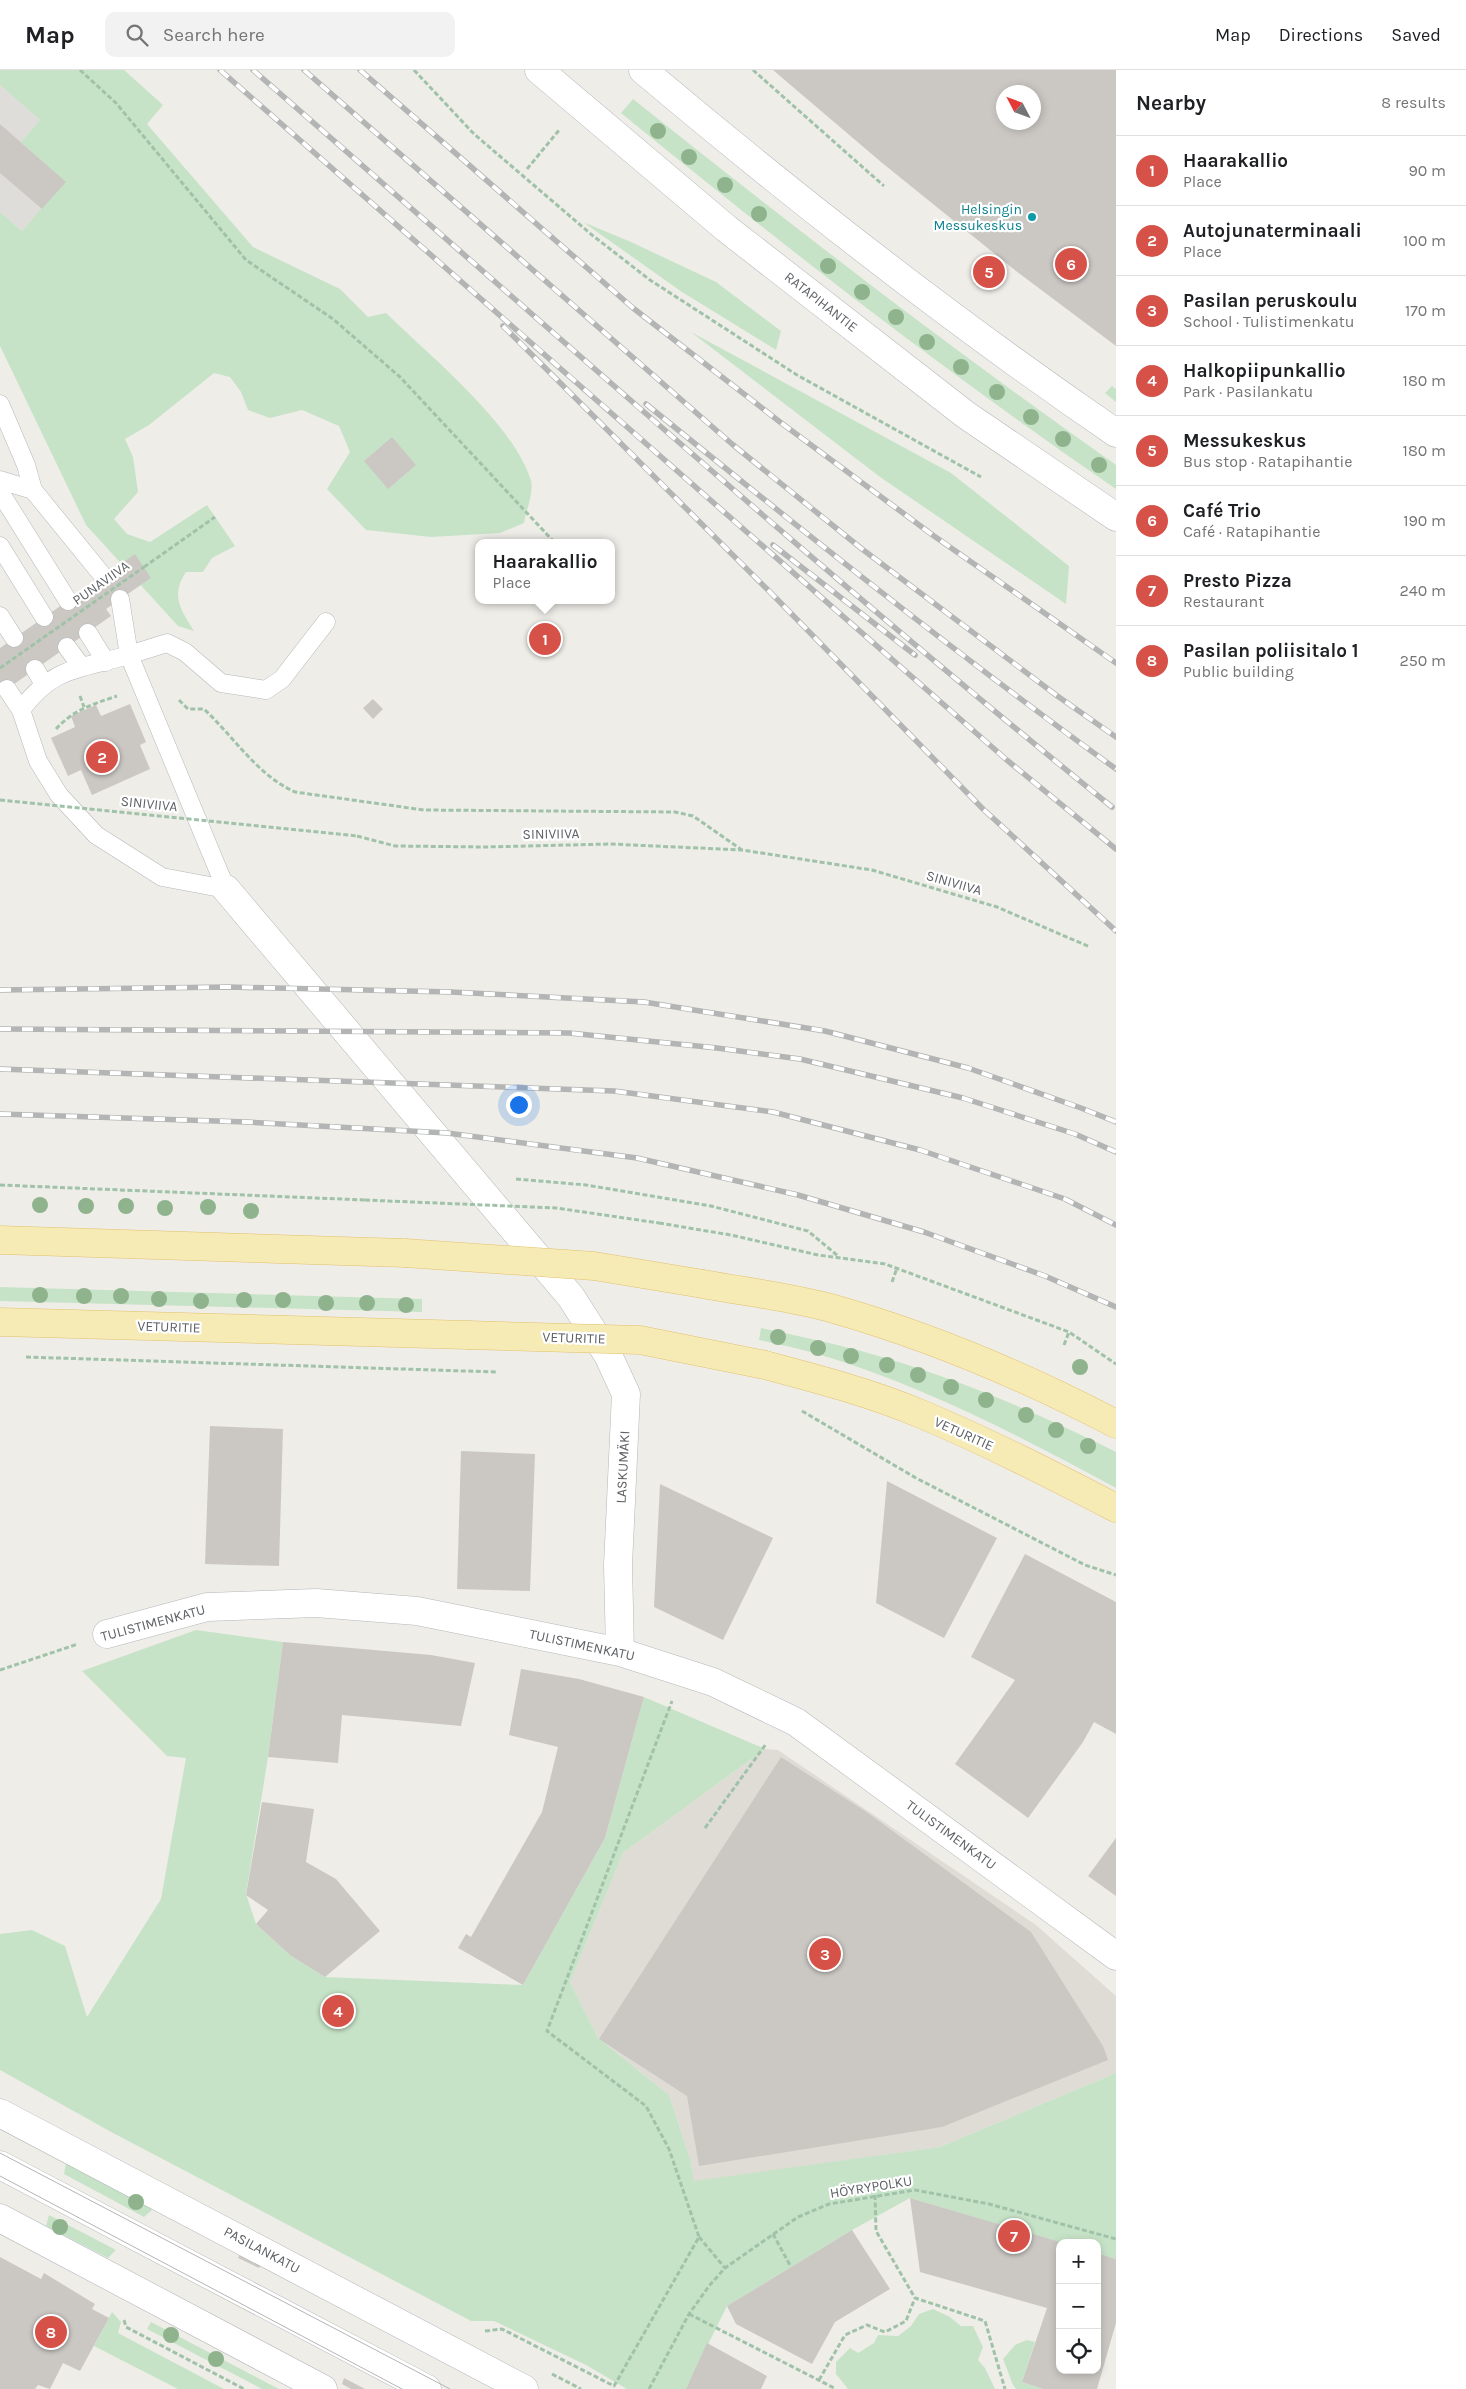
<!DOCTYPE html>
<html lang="en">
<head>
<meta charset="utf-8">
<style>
	:root { --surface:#fff; --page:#f2f2f2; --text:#202124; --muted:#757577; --line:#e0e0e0; --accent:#d65147 }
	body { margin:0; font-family:Karla,sans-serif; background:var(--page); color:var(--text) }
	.controls { position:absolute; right:15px; bottom:15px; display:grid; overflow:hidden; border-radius:10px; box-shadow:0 2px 8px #0003 }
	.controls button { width:45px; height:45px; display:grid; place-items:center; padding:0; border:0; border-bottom:1px solid var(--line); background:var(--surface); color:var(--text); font:25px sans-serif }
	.compass { position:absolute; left:996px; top:15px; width:45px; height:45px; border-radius:50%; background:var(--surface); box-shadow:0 2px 8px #0003; rotate:311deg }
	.you { position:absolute; left:518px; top:1034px; width:18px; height:18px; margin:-12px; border:4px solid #fff; border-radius:50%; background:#1a73e8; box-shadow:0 0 0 8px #1a73e833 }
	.badge { display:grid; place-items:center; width:32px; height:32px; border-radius:50%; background:var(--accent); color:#fff; font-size:16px; font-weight:700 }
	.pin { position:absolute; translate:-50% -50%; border:2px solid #fff; box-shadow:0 1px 5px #0006 }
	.popup { position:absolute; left:475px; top:469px; width:140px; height:65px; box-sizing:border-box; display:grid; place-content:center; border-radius:10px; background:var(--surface); filter:drop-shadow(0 1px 4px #0005); font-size:16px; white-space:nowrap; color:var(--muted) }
	.popup b { font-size:19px; color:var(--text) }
	.popup::after { content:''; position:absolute; left:50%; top:100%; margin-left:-10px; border:10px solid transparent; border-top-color:var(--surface) }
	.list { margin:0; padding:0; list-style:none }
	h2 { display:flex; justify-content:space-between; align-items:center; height:65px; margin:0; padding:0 20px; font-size:21px }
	h2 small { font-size:16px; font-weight:400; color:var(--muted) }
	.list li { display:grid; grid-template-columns:32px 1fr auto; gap:15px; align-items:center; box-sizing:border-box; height:70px; padding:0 20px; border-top:1px solid var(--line) }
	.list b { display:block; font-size:19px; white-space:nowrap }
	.list p { margin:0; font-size:16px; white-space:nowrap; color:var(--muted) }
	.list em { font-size:16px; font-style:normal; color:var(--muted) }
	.icon { flex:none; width:28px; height:28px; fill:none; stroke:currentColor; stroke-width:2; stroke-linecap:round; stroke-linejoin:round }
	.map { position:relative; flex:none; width:1116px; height:2319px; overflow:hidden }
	header { display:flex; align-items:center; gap:30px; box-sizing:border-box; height:70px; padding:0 25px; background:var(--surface); border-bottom:1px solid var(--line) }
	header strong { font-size:24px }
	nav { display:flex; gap:28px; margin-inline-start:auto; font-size:18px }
	.search { width:350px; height:45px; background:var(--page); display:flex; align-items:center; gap:12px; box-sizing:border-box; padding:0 18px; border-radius:10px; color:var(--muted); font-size:19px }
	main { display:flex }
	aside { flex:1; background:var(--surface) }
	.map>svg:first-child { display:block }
</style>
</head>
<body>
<header>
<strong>Map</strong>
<div class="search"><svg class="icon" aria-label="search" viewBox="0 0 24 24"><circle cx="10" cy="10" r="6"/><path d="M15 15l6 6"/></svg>Search here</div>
<nav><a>Map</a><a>Directions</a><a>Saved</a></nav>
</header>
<main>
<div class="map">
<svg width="1116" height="2319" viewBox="0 0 1116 2319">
	<rect width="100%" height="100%" fill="#efede8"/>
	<!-- industrial -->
	<path fill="#deddd9" d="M 0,15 L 40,50 L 21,72 L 66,112 L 22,161 L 0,142 Z"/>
	<!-- education -->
	<path fill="#dfdcd6" d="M 765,1679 L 778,1680 L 1036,1855 L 1116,1926 L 1116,2003 L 940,2077 L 694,2112 L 691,2092 L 669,2025 L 598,1968 L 570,1912 L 623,1783 Z"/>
	<!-- green -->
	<path fill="#c7e3c7" d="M 0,0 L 124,0 L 163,35 L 147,54 L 253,177 L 340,219 L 368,247 L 386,243 C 428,284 515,355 531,411 C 534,422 526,441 524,453 L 500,463 L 431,467 L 366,460 L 327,419 L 350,382 L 339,356 L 302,340 L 270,348 L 248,340 L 241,322 L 230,307 L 214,303 L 149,355 L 125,369 L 133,387 L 138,422 L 114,449 L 127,464 L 150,472 L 207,435 L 235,476 L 212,488 L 203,502 L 186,502 C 170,526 181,540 194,561 L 178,556 L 86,455 L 0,276 L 0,142 L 22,161 L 65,112 L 21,72 L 40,50 L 0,15 Z
		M 633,29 C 791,155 951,279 1116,395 L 1116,419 C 945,302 781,174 621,43 Z
		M 583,152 L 631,172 L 716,212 L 781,261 L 776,280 L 682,222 Z
		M 691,262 L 951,403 L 1069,496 L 1066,534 L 880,407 Z
		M 1112,316 L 1116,319 L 1116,332 L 1105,323 Z
		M 0,1217 L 422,1229 L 422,1242 L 0,1231 Z
		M 761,1258 C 794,1265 828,1272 861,1281 C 950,1305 1034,1341 1116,1382 L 1116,1418 C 1022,1367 920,1314 818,1284 C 798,1278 778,1274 759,1270 Z
		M 196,1560 L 283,1572 L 268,1687 L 246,1824 L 256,1854 L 291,1886 L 325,1907 L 523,1915 L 605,1768 L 644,1627 L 765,1679 L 623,1783 L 570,1912 L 598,1968 L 669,2025 L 691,2092 L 694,2111 L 940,2077 L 1116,2003 L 1116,2189 L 1097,2183 L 1097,2173 L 1062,2173 L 910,2128 L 852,2160 L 727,2236 L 686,2319 L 627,2319 L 586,2295 L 494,2251 L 471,2251 L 113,2063 L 0,2000 L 0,1864 L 32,1860 L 65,1876 L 87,1947 L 161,1829 L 186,1688 L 167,1686 L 82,1601 Z
		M 66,2093 L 153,2139 L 144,2147 L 64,2104 Z
		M 49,2145 L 116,2180 L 108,2188 L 46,2156 Z
		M 933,2239 L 950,2247 L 961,2256 L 973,2256 L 983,2277 L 978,2290 L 985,2298 L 995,2319 L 848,2319 L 836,2304 L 836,2292 L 850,2278 L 858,2283 L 874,2273 L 878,2265 L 898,2266 L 911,2256 L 919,2244 Z
		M 112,2242 L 121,2252 L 118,2263 L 224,2319 L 178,2319 L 94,2276 Z
		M 151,2252 L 279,2319 L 262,2319 L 147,2259 Z
		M 1027,2270 L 1035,2272 L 1022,2312 L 1043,2319 L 1016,2319 L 1013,2315 L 1003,2289 L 1015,2275 Z"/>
	<!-- building -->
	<path fill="#cbc8c4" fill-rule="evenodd" d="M 773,0 L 1116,0 L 1116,276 L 1016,201 L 881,92 ZM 1004,22 L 1034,22 L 1034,52 L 1004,52 Z
		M 0,54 L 66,112 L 42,139 L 0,103 Z
		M 392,367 L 416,395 L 388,419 L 364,391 Z
		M 135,484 L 151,508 L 106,539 L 111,546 L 0,624 L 0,578 Z
		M 373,629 L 383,639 L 373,649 L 363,638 Z
		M 130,634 L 146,672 L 140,675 L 150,699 L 92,725 L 81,700 L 68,706 L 51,668 L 75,657 L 71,646 L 96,635 L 101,646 Z
		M 210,1356 L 283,1359 L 279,1496 L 205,1494 Z
		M 461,1381 L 535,1384 L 530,1521 L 457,1519 Z
		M 887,1411 L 997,1468 L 944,1568 L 876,1533 Z
		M 660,1414 L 773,1468 L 723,1570 L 654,1537 Z
		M 1025,1484 L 1116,1532 L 1116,1664 L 1094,1652 L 1083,1672 L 1028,1748 L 955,1694 L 1015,1610 L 971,1587 Z
		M 283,1572 L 431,1585 L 475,1593 L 461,1656 L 342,1645 L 338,1693 L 268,1687 Z
		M 521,1599 L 579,1609 L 644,1627 L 605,1768 L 523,1915 L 458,1878 L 466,1864 L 471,1867 L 542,1742 L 558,1677 L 509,1665 Z
		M 781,1687 L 868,1743 L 1031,1862 L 1103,1976 L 1108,1990 L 942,2057 L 699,2096 L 687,2026 L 599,1969 Z
		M 262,1732 L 314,1739 L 306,1792 L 336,1809 L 380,1861 L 325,1907 L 291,1886 L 256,1854 L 268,1840 L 246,1825 Z
		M 1116,1768 L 1116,1826 L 1088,1806 Z
		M 910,2128 L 1060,2172 L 1060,2300 L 1097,2300 L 1097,2183 L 1116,2189 L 1116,2253 L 1097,2319 L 1043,2319 L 1022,2312 L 1047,2238 L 920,2202 Z
		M 852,2160 L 890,2219 L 835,2252 L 812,2294 L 736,2254 L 727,2236 Z
		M 241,2182 L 262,2193 L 259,2198 L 238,2188 Z
		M 0,2187 L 41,2209 L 44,2203 L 95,2234 L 92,2239 L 109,2248 L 80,2301 L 63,2293 L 50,2319 L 38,2315 L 35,2319 L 0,2319 Z
		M 707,2273 L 767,2306 L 761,2319 L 686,2319 Z
		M 344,2308 L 365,2319 L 351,2319 L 342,2314 Z"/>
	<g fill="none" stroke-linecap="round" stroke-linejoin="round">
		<defs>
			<path id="lane" d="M 0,334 L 26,395 L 33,420
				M 0,410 L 33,420 L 103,506
				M 0,422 L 68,531
				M 0,476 L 44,547
				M 120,529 L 129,585 L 167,573 L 185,582 L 221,613 L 266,620 L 282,609 L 326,552
				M 0,546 L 14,568
				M 88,563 L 106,592
				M 67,577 L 81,596
				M 129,585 L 226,819 L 162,807 L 96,765 L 59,725 L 38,691 L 21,640 C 53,596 81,599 129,585 Z
				M 35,599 L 44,614
				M 7,619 L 21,640"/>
			<path id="street" d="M 226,819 L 571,1227 L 608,1285 L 626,1324 L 618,1495 L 620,1582
				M 107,1564 L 207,1537 L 316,1533 L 417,1541 L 620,1582 L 713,1612 L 796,1652 L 1116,1886
				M 0,2095 L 427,2319"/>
			<path id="secondary" d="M 539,0 L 727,159 L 966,345 L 1116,447
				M 643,0 C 795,128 952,251 1116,363
				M 0,2043 L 524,2319
				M 0,2148 L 323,2319"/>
			<path id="primary" d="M 0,1170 L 405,1183
				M 703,1214 C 746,1222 792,1227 834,1239 C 932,1267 1026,1307 1116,1354
				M 0,1252 L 468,1265
				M 765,1295 C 818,1309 871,1323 921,1344 C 988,1372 1052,1405 1116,1438"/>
		</defs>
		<!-- lane casing -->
		<use href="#lane" stroke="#b4b7ba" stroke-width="19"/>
		<!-- street casing -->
		<use href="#street" stroke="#b4b7ba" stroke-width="29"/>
		<!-- secondary casing -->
		<use href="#secondary" stroke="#b4b6ba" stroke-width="29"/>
		<!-- primary casing -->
		<use href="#primary" stroke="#e2c16e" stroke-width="29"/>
		<!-- path -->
		<path stroke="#a0c2a9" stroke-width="3" stroke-dasharray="5 2.5" stroke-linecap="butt" d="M 80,0 L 116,33 L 246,190 L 333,249 L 400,307 L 555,473
			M 414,0 L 474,64 L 592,165 L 650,210 L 797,305 L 981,407
			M 753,0 L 884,116
			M 527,99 L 560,59
			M 144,497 L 215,447
			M 80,626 L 84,637
			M 179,630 L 188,639 L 204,639 C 234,667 257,705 295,722 L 424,740 L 675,742 L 693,746 L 742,780
			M 56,659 C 73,640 93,634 117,626
			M 357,766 L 395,776 L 485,777 L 610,774 L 742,780 L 872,800 L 997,837 L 1090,877
			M 516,1109 L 586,1115 L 711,1136 L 808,1161 L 838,1186
			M 0,1115 L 365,1130
			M 659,1153 L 731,1165 L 818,1185 L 885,1194 L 1069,1262 L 1116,1294
			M 892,1212 L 897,1198
			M 1064,1275 L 1069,1262
			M 26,1287 L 496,1302
			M 802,1341 L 916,1408 L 1085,1495 L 1116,1505
			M 0,1600 L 78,1574
			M 705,1758 L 766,1674
			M 875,2125 L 876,2161 L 915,2228 L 985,2251 L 1005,2319
			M 773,2164 L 791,2197
			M 699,2167 L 725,2198
			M 689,2244 L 836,2319
			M 124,2250 L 126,2257 L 244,2319
			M 485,2261 L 502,2259 L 614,2316 L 699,2167 L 669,2079 L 646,2036 L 547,1961 L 672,1631
			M 552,2304 L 581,2319
			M 819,2310 L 845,2265 L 867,2255 L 885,2262 L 906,2251 L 915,2228
			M 649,2319 L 689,2244 L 709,2216 L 725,2198 L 798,2147 L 829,2134 L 915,2120 L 989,2134 L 1116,2169"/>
		<!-- lane -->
		<use href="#lane" stroke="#fff" stroke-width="18"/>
		<!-- street -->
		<use href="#street" stroke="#fff" stroke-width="28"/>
		<!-- secondary -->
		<use href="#secondary" stroke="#fff" stroke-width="28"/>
		<!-- primary -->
		<use href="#primary" stroke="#f6ebb5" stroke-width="28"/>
		<!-- tram -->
		<path stroke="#b3b4b4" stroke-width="1" d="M 0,2083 L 450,2319
			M 0,2106 L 402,2319"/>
		<defs>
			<path id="rail" d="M 220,0 L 1008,691 L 1116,779
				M 253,0 C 538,248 818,500 1112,737
				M 304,0 L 732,374 L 862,479 L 1056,625 L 1116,667
				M 360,0 L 633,238 L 780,352 L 934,466 L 1116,593
				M 503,256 L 770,522 L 983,739 L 1116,861
				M 646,334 C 800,459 955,583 1116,699
				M 773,475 L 915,585
				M 0,920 L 228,917 L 451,922 L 644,932 L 825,961 L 968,998 L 1081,1038 L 1116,1052
				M 0,959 L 569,963 L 717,978 L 800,989 L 963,1028 L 1075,1064 L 1116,1082
				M 0,999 L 614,1021 L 773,1042 L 920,1080 L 1065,1129 L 1116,1155
				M 0,1044 L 247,1052 L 447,1063 L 637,1088 L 798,1125 L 924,1162 L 1045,1206 L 1116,1237"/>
		</defs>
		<!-- rail casing -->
		<use href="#rail" stroke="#b3b4b4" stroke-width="5.5"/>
		<!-- rail -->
		<use href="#rail" stroke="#fff" stroke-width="4" stroke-dasharray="11" stroke-linecap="butt"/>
		<defs>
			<path id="primary-bridge" d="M 405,1183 L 594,1196 L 703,1214
				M 468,1265 L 640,1270 L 765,1295"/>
		</defs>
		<!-- primary-bridge casing -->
		<use href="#primary-bridge" stroke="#e2c16e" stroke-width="29" stroke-linecap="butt"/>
		<!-- path-bridge -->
		<path stroke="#a0c2a9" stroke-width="3" stroke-dasharray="5 2.5" stroke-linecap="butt" d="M 0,598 L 144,497
			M 0,730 L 357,766
			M 365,1130 L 556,1138 L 659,1153"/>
		<!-- primary-bridge -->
		<use href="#primary-bridge" stroke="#f6ebb5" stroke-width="28"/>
	</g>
	<!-- trees -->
	<g fill="#8fb38d">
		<circle cx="658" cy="61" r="8"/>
		<circle cx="689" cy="87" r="8"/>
		<circle cx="725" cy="115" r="8"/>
		<circle cx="759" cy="144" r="8"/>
		<circle cx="828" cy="196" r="8"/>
		<circle cx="862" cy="222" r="8"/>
		<circle cx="896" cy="247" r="8"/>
		<circle cx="927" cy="272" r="8"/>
		<circle cx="961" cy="297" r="8"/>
		<circle cx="997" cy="322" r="8"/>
		<circle cx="1031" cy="347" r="8"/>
		<circle cx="1063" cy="369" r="8"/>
		<circle cx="1099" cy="395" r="8"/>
		<circle cx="40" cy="1135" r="8"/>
		<circle cx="86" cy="1136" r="8"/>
		<circle cx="126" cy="1136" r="8"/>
		<circle cx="208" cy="1137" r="8"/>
		<circle cx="165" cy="1138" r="8"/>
		<circle cx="251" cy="1141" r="8"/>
		<circle cx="40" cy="1225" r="8"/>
		<circle cx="84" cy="1226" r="8"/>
		<circle cx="121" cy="1226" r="8"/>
		<circle cx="159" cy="1229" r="8"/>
		<circle cx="244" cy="1230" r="8"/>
		<circle cx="283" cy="1230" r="8"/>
		<circle cx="201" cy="1231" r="8"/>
		<circle cx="326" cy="1233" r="8"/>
		<circle cx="367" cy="1233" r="8"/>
		<circle cx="406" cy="1235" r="8"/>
		<circle cx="778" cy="1267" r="8"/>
		<circle cx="818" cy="1278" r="8"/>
		<circle cx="851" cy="1286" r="8"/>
		<circle cx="887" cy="1295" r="8"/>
		<circle cx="1080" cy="1297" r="8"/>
		<circle cx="918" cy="1305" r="8"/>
		<circle cx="951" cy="1317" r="8"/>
		<circle cx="986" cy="1330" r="8"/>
		<circle cx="1026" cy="1345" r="8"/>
		<circle cx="1056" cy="1360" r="8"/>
		<circle cx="1088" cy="1376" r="8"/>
		<circle cx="136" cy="2132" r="8"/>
		<circle cx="60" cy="2157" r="8"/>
		<circle cx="171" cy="2265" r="8"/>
		<circle cx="216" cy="2289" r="8"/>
	</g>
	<!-- markers -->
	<circle fill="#0f9aa8" stroke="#fff" stroke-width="2" cx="1032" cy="147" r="5"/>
	<g text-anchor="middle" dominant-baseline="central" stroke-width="4.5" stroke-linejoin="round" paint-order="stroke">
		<!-- culture labels -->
		<g font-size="14" fill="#0d838f" stroke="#fff" text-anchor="end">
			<text x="1022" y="139">Helsingin<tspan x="1022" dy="16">Messukeskus</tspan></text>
		</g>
		<!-- street labels -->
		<g font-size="14" fill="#5f6266" stroke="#fff">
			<text transform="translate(821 232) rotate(38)">RATAPIHANTIE</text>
			<text transform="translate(101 513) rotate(-35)">PUNAVIIVA</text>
			<text transform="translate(149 734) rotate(6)">SINIVIIVA</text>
			<text transform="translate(551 764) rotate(-1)">SINIVIIVA</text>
			<text transform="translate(954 813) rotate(16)">SINIVIIVA</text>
			<text transform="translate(169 1257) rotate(2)">VETURITIE</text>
			<text transform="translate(574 1268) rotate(2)">VETURITIE</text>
			<text transform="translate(964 1364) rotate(24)">VETURITIE</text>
			<text transform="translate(623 1397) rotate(-87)">LASKUMÄKI</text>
			<text transform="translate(153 1553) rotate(-15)">TULISTIMENKATU</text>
			<text transform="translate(582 1575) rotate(12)">TULISTIMENKATU</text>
			<text transform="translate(951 1765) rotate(36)">TULISTIMENKATU</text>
			<text transform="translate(871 2117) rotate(-9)">HÖYRYPOLKU</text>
			<text transform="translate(262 2180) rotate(28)">PASILANKATU</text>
		</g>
	</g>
</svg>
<div class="controls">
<button>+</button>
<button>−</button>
<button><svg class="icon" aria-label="locate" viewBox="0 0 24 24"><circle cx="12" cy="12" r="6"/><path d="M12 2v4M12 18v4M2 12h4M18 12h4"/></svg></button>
</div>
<svg class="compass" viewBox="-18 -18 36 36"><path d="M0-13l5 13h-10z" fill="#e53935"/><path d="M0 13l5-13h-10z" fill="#757577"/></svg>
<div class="you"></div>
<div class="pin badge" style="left:545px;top:569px">1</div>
<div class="popup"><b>Haarakallio</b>Place</div>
<div class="pin badge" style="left:102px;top:687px">2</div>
<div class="pin badge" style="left:825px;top:1884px">3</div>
<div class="pin badge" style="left:338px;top:1941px">4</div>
<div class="pin badge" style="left:989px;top:202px">5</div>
<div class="pin badge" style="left:1071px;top:194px">6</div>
<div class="pin badge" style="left:1014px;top:2166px">7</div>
<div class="pin badge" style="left:51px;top:2262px">8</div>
</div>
<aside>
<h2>Nearby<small>8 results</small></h2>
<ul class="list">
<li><span class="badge">1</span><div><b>Haarakallio</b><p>Place</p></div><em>90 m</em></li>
<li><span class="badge">2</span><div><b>Autojunaterminaali</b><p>Place</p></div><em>100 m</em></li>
<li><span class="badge">3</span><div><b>Pasilan peruskoulu</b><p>School · Tulistimenkatu</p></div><em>170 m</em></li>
<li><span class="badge">4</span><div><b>Halkopiipunkallio</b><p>Park · Pasilankatu</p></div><em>180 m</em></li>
<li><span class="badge">5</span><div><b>Messukeskus</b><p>Bus stop · Ratapihantie</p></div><em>180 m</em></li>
<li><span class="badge">6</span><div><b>Café Trio</b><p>Café · Ratapihantie</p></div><em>190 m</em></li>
<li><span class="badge">7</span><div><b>Presto Pizza</b><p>Restaurant</p></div><em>240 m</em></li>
<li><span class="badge">8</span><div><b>Pasilan poliisitalo 1</b><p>Public building</p></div><em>250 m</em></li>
</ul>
</aside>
</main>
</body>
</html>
